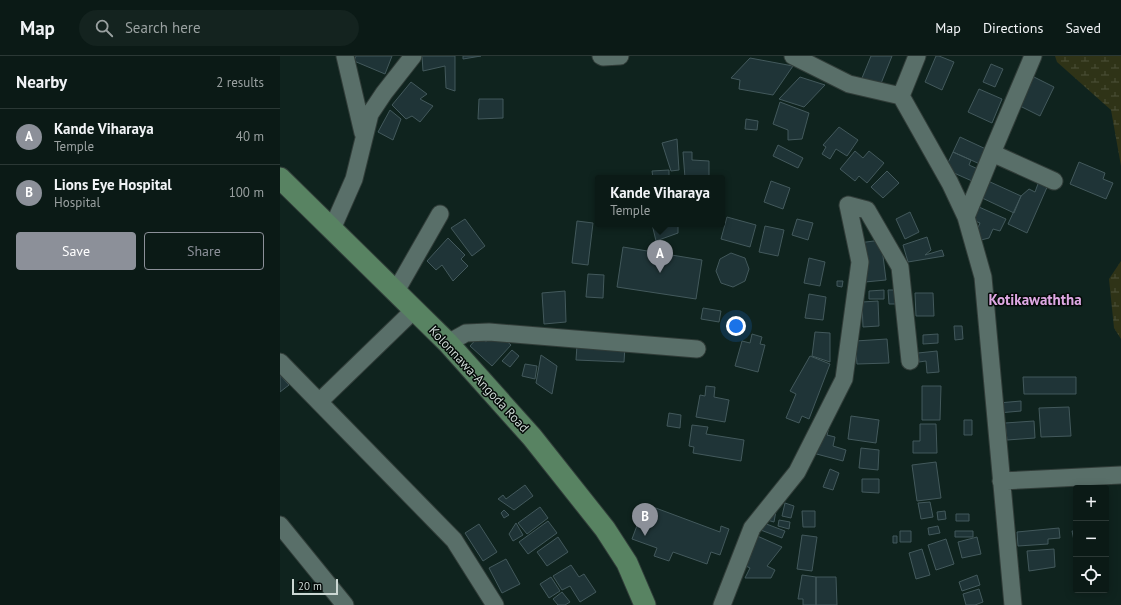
<!DOCTYPE html>
<html lang="en">
<head>
<meta charset="utf-8">
<style>
	:root { --surface:#0b1a16; --page:#14231f; --text:#f1f3f6; --muted:#9aa1a1; --line:#2b3835; --accent:#8c9099 }
	body { margin:0; font-family:"PT Sans",sans-serif; background:var(--page); color:var(--text) }
	.controls { position:absolute; right:12px; bottom:12px; display:grid; overflow:hidden; border-radius:4px; box-shadow:0 2px 10px #0003 }
	.controls button { width:36px; height:36px; display:grid; place-items:center; padding:0; border:0; border-bottom:1px solid var(--line); background:var(--surface); color:var(--text); font:20px sans-serif }
	.scale { position:absolute; left:12px; bottom:10px; width:46px; box-sizing:border-box; padding-left:4px; border:2px solid #cbd7d3; border-top:0; font-size:11px; line-height:14px; white-space:nowrap; color:#cbd7d3; -webkit-text-stroke:3px #040a08; paint-order:stroke }
	.you { position:absolute; left:456px; top:270px; width:14px; height:14px; margin:-10px; border:3px solid #fff; border-radius:50%; background:#1a73e8; box-shadow:0 0 0 6px #1a73e833 }
	.badge { display:grid; place-items:center; width:26px; height:26px; border-radius:50%; background:var(--accent); color:#fff; font-size:13px; font-weight:700 }
	.pin { position:absolute; translate:-50% -33px; filter:drop-shadow(0 1px 2px #0008) }
	.pin::after { content:''; position:absolute; top:21px; width:14px; height:12px; background:inherit; clip-path:polygon(0 0,100% 0,50% 100%) }
	.popup { position:absolute; left:315px; top:119px; width:130px; height:52px; box-sizing:border-box; display:grid; place-content:center; border-radius:4px; background:var(--surface); filter:drop-shadow(0 1px 3px #0005); font-size:13px; white-space:nowrap; color:var(--muted) }
	.popup b { font-size:15px; color:var(--text) }
	.popup::after { content:''; position:absolute; left:50%; top:100%; margin-left:-8px; border:8px solid transparent; border-top-color:var(--surface) }
	.list { margin:0; padding:0; list-style:none }
	h2 { display:flex; justify-content:space-between; align-items:center; height:52px; margin:0; padding:0 16px; font-size:17px }
	h2 small { font-size:13px; font-weight:400; color:var(--muted) }
	.list li { display:grid; grid-template-columns:26px 1fr auto; gap:12px; align-items:center; box-sizing:border-box; height:56px; padding:0 16px; border-top:1px solid var(--line) }
	.list b { display:block; font-size:15px; white-space:nowrap }
	.list p { margin:0; font-size:13px; white-space:nowrap; color:var(--muted) }
	.list em { font-size:13px; font-style:normal; color:var(--muted) }
	.actions { display:flex; gap:8px; padding:12px 16px }
	.actions a { flex:1; padding:9px 0; border:1px solid var(--accent); border-radius:4px; text-align:center; font-size:14px; color:var(--accent) }
	.actions .main { background:var(--accent); color:#fff }
	.icon { flex:none; width:22px; height:22px; fill:none; stroke:currentColor; stroke-width:2; stroke-linecap:round; stroke-linejoin:round }
	.map { position:relative; flex:none; width:841px; height:549px; overflow:hidden }
	header { display:flex; align-items:center; gap:24px; box-sizing:border-box; height:56px; padding:0 20px; background:var(--surface); border-bottom:1px solid var(--line) }
	header strong { font-size:19px }
	nav { display:flex; gap:22px; margin-inline-start:auto; font-size:14px }
	.search { width:280px; height:36px; background:var(--page); display:flex; align-items:center; gap:10px; box-sizing:border-box; padding:0 14px; border-radius:22px; color:var(--muted); font-size:15px }
	main { display:flex }
	aside { flex:1; background:var(--surface) }
	.map>svg:first-child { display:block }
</style>
</head>
<body>
<header>
<strong>Map</strong>
<div class="search"><svg class="icon" aria-label="search" viewBox="0 0 24 24"><circle cx="10" cy="10" r="6"/><path d="M15 15l6 6"/></svg>Search here</div>
<nav><a>Map</a><a>Directions</a><a>Saved</a></nav>
</header>
<main>
<aside>
<h2>Nearby<small>2 results</small></h2>
<ul class="list">
<li><span class="badge">A</span><div><b>Kande Viharaya</b><p>Temple</p></div><em>40 m</em></li>
<li><span class="badge">B</span><div><b>Lions Eye Hospital</b><p>Hospital</p></div><em>100 m</em></li>
</ul>
<div class="actions"><a class="main">Save</a><a>Share</a></div>
</aside>
<div class="map">
<svg width="841" height="549" viewBox="0 0 841 549">
	<defs>
		<pattern id="wetland-marsh" width="20" height="14" patternUnits="userSpaceOnUse"><rect width="20" height="14" fill="#2f3317"/><path d="M1 5h8M5 5V1M11 12h8M15 12V8" fill="none" stroke="#4c5038"/></pattern>
	</defs>
	<rect width="100%" height="100%" fill="#0f231e"/>
	<!-- wetland -->
	<path fill="url(#wetland-marsh)" d="M 775,0 L 841,0 L 841,110 L 831,54 L 777,6 Z
		M 841,205 L 841,283 L 834,272 L 829,223 Z"/>
	<!-- building -->
	<path fill="#1f3437" stroke="#43595c" d="M 76,0 L 112,0 L 105,18 L 74,5 Z
		M 142,0 L 175,0 L 175,35 L 166,32 L 165,10 L 143,15 Z
		M 183,0 L 201,0 L 183,3 Z
		M 591,0 L 612,0 L 600,30 L 582,22 Z
		M 656,0 L 659,0 L 674,6 L 662,34 L 645,26 Z
		M 470,2 L 513,10 L 493,39 L 459,33 L 460,24 L 451,22 Z
		M 711,8 L 723,13 L 715,31 L 703,26 Z
		M 520,21 L 545,29 L 524,51 L 499,43 Z
		M 754,21 L 774,31 L 760,60 L 736,48 Z
		M 131,26 L 147,38 L 140,43 L 153,50 L 140,66 L 132,60 L 126,63 L 112,49 Z
		M 699,33 L 722,43 L 712,67 L 688,56 Z
		M 199,43 L 223,43 L 223,62 L 198,63 Z
		M 500,46 L 529,57 L 522,83 L 508,84 L 508,74 L 493,68 Z
		M 110,54 L 121,63 L 113,84 L 98,76 Z
		M 466,63 L 478,65 L 477,74 L 465,73 Z
		M 559,71 L 578,84 L 567,100 L 556,93 L 550,103 L 542,98 L 546,91 L 543,89 Z
		M 680,81 L 708,94 L 702,109 L 673,96 Z
		M 397,83 L 399,114 L 391,115 L 382,87 Z
		M 498,89 L 523,102 L 518,112 L 493,100 Z
		M 575,95 L 583,102 L 589,95 L 604,107 L 587,127 L 579,120 L 575,125 L 560,113 Z
		M 403,96 L 412,96 L 412,104 L 429,105 L 429,122 L 405,122 Z
		M 673,96 L 691,104 L 689,109 L 698,113 L 692,125 L 665,113 Z
		M 799,106 L 825,117 L 823,123 L 833,127 L 826,143 L 790,128 Z
		M 389,114 L 389,122 L 373,122 L 372,115 Z
		M 607,115 L 619,127 L 603,142 L 591,131 Z
		M 491,125 L 510,132 L 503,153 L 484,146 Z
		M 708,125 L 741,140 L 734,157 L 700,141 Z
		M 759,125 L 768,129 L 747,177 L 728,168 L 741,140 L 749,133 L 755,136 Z
		M 699,151 L 726,163 L 720,175 L 713,173 L 709,182 L 701,184 L 696,176 L 700,167 L 693,164 Z
		M 630,156 L 639,176 L 625,183 L 616,163 Z
		M 447,161 L 476,169 L 470,191 L 441,183 Z
		M 185,163 L 205,190 L 192,200 L 171,172 Z
		M 517,163 L 533,167 L 528,184 L 512,179 Z
		M 297,165 L 313,167 L 308,209 L 292,207 Z
		M 372,168 L 398,168 L 398,177 L 376,185 Z
		M 485,170 L 504,174 L 498,200 L 479,196 Z
		M 647,181 L 651,194 L 645,199 L 662,194 L 664,200 L 628,206 L 623,189 Z
		M 168,182 L 185,199 L 181,203 L 188,210 L 173,225 L 162,209 L 156,214 L 147,205 Z
		M 601,184 L 606,224 L 585,226 L 579,187 Z
		M 343,191 L 422,204 L 416,243 L 337,231 Z
		M 451,197 L 465,202 L 469,213 L 465,225 L 453,231 L 441,227 L 436,215 L 440,203 Z
		M 529,202 L 545,206 L 540,230 L 524,227 Z
		M 308,218 L 324,219 L 323,242 L 306,241 Z
		M 557,225 L 563,225 L 562,231 L 557,230 Z
		M 604,234 L 604,243 L 589,243 L 589,235 Z
		M 608,234 L 615,234 L 617,248 L 609,248 Z
		M 285,235 L 286,266 L 264,268 L 262,237 Z
		M 635,237 L 653,237 L 654,260 L 636,260 Z
		M 529,238 L 546,241 L 543,264 L 525,262 Z
		M 598,245 L 599,270 L 583,271 L 582,246 Z
		M 423,252 L 441,255 L 439,266 L 421,263 Z
		M 674,270 L 682,270 L 683,283 L 675,284 Z
		M 535,276 L 550,277 L 550,306 L 532,300 Z
		M 472,278 L 482,281 L 480,288 L 485,289 L 478,316 L 455,310 L 462,285 L 470,287 Z
		M 658,278 L 658,287 L 643,288 L 643,279 Z
		M 212,279 L 223,282 L 231,289 L 212,310 L 190,290 L 199,280 L 206,286 Z
		M 607,283 L 609,307 L 577,308 L 575,285 Z
		M 297,289 L 345,290 L 344,306 L 296,304 Z
		M 232,294 L 239,300 L 230,311 L 222,305 Z
		M 657,295 L 659,316 L 647,317 L 646,305 L 639,306 L 638,297 Z
		M 261,299 L 277,310 L 272,338 L 256,327 Z
		M 530,300 L 550,308 L 529,363 L 522,360 L 519,367 L 506,362 L 516,338 L 510,335 Z
		M 245,308 L 257,310 L 255,323 L 242,320 Z
		M 0,319 L 9,329 L 0,336 Z
		M 743,321 L 796,321 L 796,338 L 744,338 Z
		M 426,330 L 435,331 L 434,341 L 449,344 L 445,366 L 416,361 L 420,339 L 425,340 Z
		M 642,330 L 661,330 L 660,364 L 642,364 Z
		M 741,345 L 741,355 L 718,357 L 718,347 Z
		M 789,351 L 791,380 L 761,381 L 759,352 Z
		M 389,357 L 401,359 L 400,372 L 387,370 Z
		M 571,360 L 599,364 L 596,387 L 568,383 Z
		M 684,364 L 692,364 L 692,379 L 684,379 Z
		M 754,365 L 755,382 L 727,384 L 725,367 Z
		M 640,368 L 656,368 L 657,397 L 633,397 L 633,385 L 640,385 Z
		M 412,369 L 428,371 L 426,378 L 464,384 L 461,405 L 413,397 L 414,391 L 409,390 Z
		M 549,371 L 547,379 L 555,381 L 553,390 L 566,394 L 563,405 L 529,396 Z
		M 581,392 L 599,394 L 598,414 L 579,412 Z
		M 656,406 L 661,442 L 637,445 L 632,409 Z
		M 550,413 L 559,417 L 553,434 L 543,431 Z
		M 582,423 L 599,423 L 599,437 L 582,436 Z
		M 245,429 L 253,440 L 234,454 L 218,443 L 223,439 L 226,443 Z
		M 650,446 L 653,461 L 641,463 L 638,447 Z
		M 505,447 L 514,450 L 511,462 L 502,460 Z
		M 365,448 L 440,476 L 441,470 L 449,473 L 440,499 L 431,496 L 427,508 L 393,496 L 389,505 L 374,500 L 377,492 L 352,483 Z
		M 260,451 L 268,462 L 247,478 L 238,467 Z
		M 224,454 L 229,459 L 224,462 L 221,457 Z
		M 496,455 L 494,466 L 487,464 Z
		M 522,455 L 535,455 L 535,471 L 523,471 Z
		M 665,455 L 666,463 L 658,464 L 657,456 Z
		M 676,458 L 689,458 L 689,465 L 676,465 Z
		M 499,464 L 510,466 L 509,473 L 498,470 Z
		M 268,465 L 277,477 L 248,498 L 239,486 Z
		M 481,466 L 505,475 L 502,482 L 478,473 Z
		M 236,467 L 243,479 L 233,485 L 229,478 Z
		M 199,468 L 217,496 L 203,505 L 185,477 Z
		M 658,470 L 660,477 L 649,479 L 648,472 Z
		M 779,472 L 780,482 L 768,483 L 768,488 L 738,490 L 737,476 Z
		M 620,475 L 631,475 L 631,486 L 620,486 Z
		M 675,475 L 693,475 L 693,481 L 675,481 Z
		M 792,475 L 796,475 L 796,494 Z
		M 475,479 L 502,491 L 487,510 L 495,514 L 491,522 L 465,522 L 470,512 L 462,508 Z
		M 522,479 L 537,481 L 532,515 L 517,513 Z
		M 613,480 L 617,480 L 617,487 L 613,487 Z
		M 278,481 L 288,496 L 267,510 L 257,496 Z
		M 697,481 L 701,498 L 682,502 L 678,486 Z
		M 666,483 L 674,508 L 656,514 L 648,489 Z
		M 642,493 L 650,519 L 636,523 L 629,497 Z
		M 774,493 L 775,511 L 749,515 L 747,495 Z
		M 226,503 L 240,528 L 222,537 L 209,512 Z
		M 291,509 L 299,521 L 304,518 L 316,536 L 300,546 L 290,530 L 282,534 L 273,520 Z
		M 522,519 L 536,521 L 536,549 L 523,549 L 523,543 L 518,543 Z
		M 697,519 L 700,529 L 682,535 L 679,526 Z
		M 271,521 L 280,535 L 269,542 L 260,528 Z
		M 536,521 L 556,521 L 557,549 L 536,549 Z
		M 699,533 L 703,546 L 695,549 L 686,549 L 683,538 Z
		M 282,536 L 290,546 L 285,549 L 278,549 L 273,543 Z"/>
	<g fill="none" stroke-linecap="round" stroke-linejoin="round">
		<defs>
			<path id="minor" d="M 65,0 L 83,77
				M 321,0 L 323,1 L 340,0
				M 513,0 L 569,28 L 621,40 L 670,127 L 686,161 L 703,221 L 733,549
				M 621,40 L 637,0
				M 712,97 L 774,125
				M 686,161 L 712,97 L 753,0
				M 52,173 L 74,123 L 90,58 L 104,37 L 133,0
				M 116,235 L 160,158
				M 168,287 L 186,277 L 209,276 L 417,293
				M 0,306 L 174,484 L 215,549
				M 39,346 L 134,254
				M 721,425 L 841,419
				M 0,469 L 65,549
				M 442,549 L 472,472 L 517,416 L 564,323 L 580,206 L 568,149 L 587,154 L 620,211 L 630,305"/>
			<path id="major" d="M 0,122 L 168,287 L 252,381 L 325,473 L 347,507 L 365,549"/>
		</defs>
		<!-- minor casing -->
		<use href="#minor" stroke="#313d39" stroke-width="19"/>
		<!-- major casing -->
		<use href="#major" stroke="#313d39" stroke-width="23"/>
		<!-- minor -->
		<use href="#minor" stroke="#596f69" stroke-width="17"/>
		<!-- major -->
		<use href="#major" stroke="#588362" stroke-width="21"/>
	</g>
	<g text-anchor="middle" dominant-baseline="central" stroke-width="3" stroke-linejoin="round" paint-order="stroke">
		<!-- street labels -->
		<g font-size="13" fill="#cbd7d3" stroke="#040a08">
			<text transform="translate(199 323) rotate(47)">Kolonnawa-Angoda Road</text>
		</g>
		<!-- quarter labels -->
		<g font-size="15" font-weight="bold" fill="#dea8e3" stroke="#040a08">
			<text x="755" y="243">Kotikawaththa</text>
		</g>
	</g>
</svg>
<div class="controls">
<button>+</button>
<button>−</button>
<button><svg class="icon" aria-label="locate" viewBox="0 0 24 24"><circle cx="12" cy="12" r="6"/><path d="M12 2v4M12 18v4M2 12h4M18 12h4"/></svg></button>
</div>
<div class="scale">20 m</div>
<div class="you"></div>
<div class="pin badge" style="left:380px;top:217px">A</div>
<div class="popup"><b>Kande Viharaya</b>Temple</div>
<div class="pin badge" style="left:365px;top:480px">B</div>
</div>
</main>
</body>
</html>
